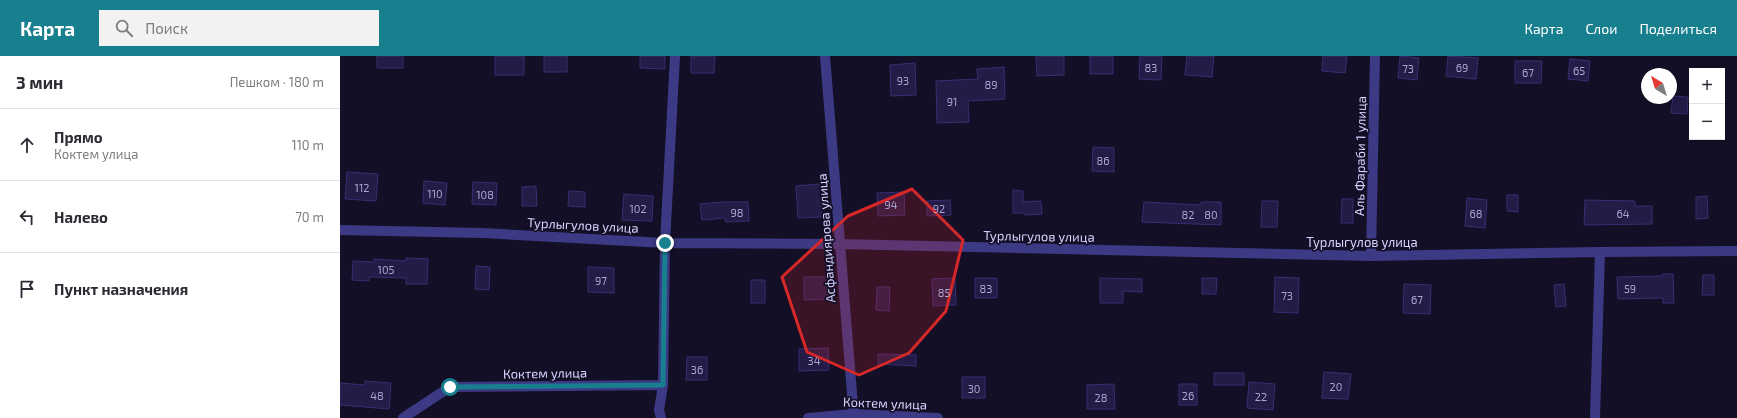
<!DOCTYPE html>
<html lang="ru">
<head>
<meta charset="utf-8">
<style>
	:root { --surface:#fff; --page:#f2f2f3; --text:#2b2b33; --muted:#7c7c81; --line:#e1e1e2; --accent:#187f8f }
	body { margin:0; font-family:"Exo 2",sans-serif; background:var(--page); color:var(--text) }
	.controls { position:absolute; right:12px; top:12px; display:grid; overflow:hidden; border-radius:0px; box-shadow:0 2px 10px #0003 }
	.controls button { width:36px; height:36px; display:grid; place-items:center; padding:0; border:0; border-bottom:1px solid var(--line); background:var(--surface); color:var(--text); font:20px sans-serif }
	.compass { position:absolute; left:1301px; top:12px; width:36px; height:36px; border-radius:50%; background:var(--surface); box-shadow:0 2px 10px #0003; rotate:322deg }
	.stop { position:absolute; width:12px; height:12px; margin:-9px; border:3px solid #187f8f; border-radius:50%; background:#fff }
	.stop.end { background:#187f8f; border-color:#fff; box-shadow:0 1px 4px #0008 }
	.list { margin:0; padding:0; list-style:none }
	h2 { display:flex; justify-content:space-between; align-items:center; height:52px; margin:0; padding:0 16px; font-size:17px }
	h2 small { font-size:13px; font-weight:400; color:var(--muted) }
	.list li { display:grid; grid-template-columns:26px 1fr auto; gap:12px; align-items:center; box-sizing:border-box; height:72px; padding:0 16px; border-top:1px solid var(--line) }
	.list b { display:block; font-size:15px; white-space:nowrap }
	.list p { margin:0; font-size:13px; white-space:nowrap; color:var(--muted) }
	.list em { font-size:13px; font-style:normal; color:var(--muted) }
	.icon { flex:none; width:22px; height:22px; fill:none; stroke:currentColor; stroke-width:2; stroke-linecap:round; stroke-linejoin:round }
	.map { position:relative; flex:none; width:1397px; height:362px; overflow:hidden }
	header { display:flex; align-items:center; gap:24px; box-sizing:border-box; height:56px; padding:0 20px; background:var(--accent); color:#fff }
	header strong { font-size:19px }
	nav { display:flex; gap:22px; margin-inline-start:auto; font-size:14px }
	.search { width:280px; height:36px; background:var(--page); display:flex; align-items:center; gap:10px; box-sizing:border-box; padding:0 14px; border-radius:0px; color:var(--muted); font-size:15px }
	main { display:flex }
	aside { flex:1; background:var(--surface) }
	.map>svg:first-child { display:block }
</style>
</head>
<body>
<header>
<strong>Карта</strong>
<div class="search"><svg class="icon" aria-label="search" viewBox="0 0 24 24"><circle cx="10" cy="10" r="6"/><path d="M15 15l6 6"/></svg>Поиск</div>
<nav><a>Карта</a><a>Слои</a><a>Поделиться</a></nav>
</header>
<main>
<aside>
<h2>3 мин<small>Пешком · 180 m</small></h2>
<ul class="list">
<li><svg class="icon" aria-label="ahead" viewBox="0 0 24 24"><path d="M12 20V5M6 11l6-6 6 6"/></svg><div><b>Прямо</b><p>Коктем улица</p></div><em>110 m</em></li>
<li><svg class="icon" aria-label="left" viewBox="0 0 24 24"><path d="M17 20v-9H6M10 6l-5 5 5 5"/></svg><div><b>Налево</b></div><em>70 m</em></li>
<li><svg class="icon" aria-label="arrive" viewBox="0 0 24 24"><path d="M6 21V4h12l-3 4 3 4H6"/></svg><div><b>Пункт назначения</b></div></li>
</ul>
</aside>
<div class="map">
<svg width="1397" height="362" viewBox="0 0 1397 362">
	<rect width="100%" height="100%" fill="#130f26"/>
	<!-- building -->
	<path fill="#241b47" stroke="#3b2d73" d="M 37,0 L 63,0 L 63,12 L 37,12 Z
		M 155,0 L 184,0 L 184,19 L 155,19 Z
		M 204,0 L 227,0 L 227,16 L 204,16 Z
		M 300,0 L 325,0 L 325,13 L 300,12 Z
		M 351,0 L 375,0 L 374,17 L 351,17 Z
		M 696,0 L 724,0 L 724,19 L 697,20 Z
		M 750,0 L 773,0 L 773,18 L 750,18 Z
		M 800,0 L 822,0 L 821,24 L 799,23 Z
		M 847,0 L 874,0 L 872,21 L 845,19 Z
		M 983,0 L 1007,0 L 1005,17 L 982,15 Z
		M 1060,0 L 1079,2 L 1077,24 L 1058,22 Z
		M 1108,0 L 1138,2 L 1136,23 L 1106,20 Z
		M 1230,3 L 1250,5 L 1248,25 L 1228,23 Z
		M 1175,5 L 1202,5 L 1201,27 L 1175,27 Z
		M 575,7 L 576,39 L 551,40 L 550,9 Z
		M 664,11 L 665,43 L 628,45 L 629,66 L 597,67 L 596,25 L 638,23 L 637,13 Z
		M 1333,40 L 1348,41 L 1347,58 L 1331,57 Z
		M 753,91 L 774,92 L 774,116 L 752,115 Z
		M 7,116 L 38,118 L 36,145 L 5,143 Z
		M 84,125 L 107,127 L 105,149 L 83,147 Z
		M 133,126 L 157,127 L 156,149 L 132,148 Z
		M 480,128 L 482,161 L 458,162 L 456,130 Z
		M 196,130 L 197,150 L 182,150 L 182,131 Z
		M 673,134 L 683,135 L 683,146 L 701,145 L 702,158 L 685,159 L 685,157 L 673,157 Z
		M 229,135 L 245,136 L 245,151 L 228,150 Z
		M 564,136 L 565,159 L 538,160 L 537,137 Z
		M 284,138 L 313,140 L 312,165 L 282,164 Z
		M 1167,139 L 1178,139 L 1178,156 L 1167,155 Z
		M 1367,140 L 1368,162 L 1356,163 L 1356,141 Z
		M 1127,142 L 1147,144 L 1145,172 L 1125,170 Z
		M 1002,143 L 1013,143 L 1013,167 L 1001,167 Z
		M 610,144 L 611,159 L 587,160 L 587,145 Z
		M 1245,144 L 1295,145 L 1295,150 L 1312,150 L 1312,168 L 1244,169 Z
		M 922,145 L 938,145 L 937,171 L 921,171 Z
		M 382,146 L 408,146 L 409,165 L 386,166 L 385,162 L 362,164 L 360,148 Z
		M 804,146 L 861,149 L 861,146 L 881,146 L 881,169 L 802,166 Z
		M 66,202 L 88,203 L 87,228 L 66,228 L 66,222 L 29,221 L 29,225 L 12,224 L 13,205 L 34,206 L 34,203 L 66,205 Z
		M 136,210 L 150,211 L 149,234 L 135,233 Z
		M 248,211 L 274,212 L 274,237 L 248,236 Z
		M 1322,218 L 1333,218 L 1334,247 L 1323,247 L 1323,242 L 1278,243 L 1277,221 L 1322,220 Z
		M 1363,219 L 1374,219 L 1374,239 L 1362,239 Z
		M 464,221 L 488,221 L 489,243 L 464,244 Z
		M 935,221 L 959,222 L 958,257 L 934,256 Z
		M 615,222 L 616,249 L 593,250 L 592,223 Z
		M 635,222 L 657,222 L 657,242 L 635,242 Z
		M 760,222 L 802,223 L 802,236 L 783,235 L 783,247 L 760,247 Z
		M 862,222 L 877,222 L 876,238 L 862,238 Z
		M 411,224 L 425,224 L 425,247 L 411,247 Z
		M 1064,228 L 1091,229 L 1090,258 L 1063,257 Z
		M 1224,228 L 1226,250 L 1216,251 L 1214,229 Z
		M 537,231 L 550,231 L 549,255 L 536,254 Z
		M 488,292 L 489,314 L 459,315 L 459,293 Z
		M 538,298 L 576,299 L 576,310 L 538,308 Z
		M 347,301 L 367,301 L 367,324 L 346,324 Z
		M 984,316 L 1011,318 L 1008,343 L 982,342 Z
		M 874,317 L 904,317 L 904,329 L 874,329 Z
		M 622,321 L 645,321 L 645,342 L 622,342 Z
		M 25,325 L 51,327 L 49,353 L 0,349 L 0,327 L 25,329 Z
		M 909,326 L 935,328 L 933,354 L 907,352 Z
		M 774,328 L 775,353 L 747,353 L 747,329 Z
		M 839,328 L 857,328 L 857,349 L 839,349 Z"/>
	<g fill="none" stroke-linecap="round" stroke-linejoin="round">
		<!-- minor -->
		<path stroke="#3d3a85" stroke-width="10" d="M 485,0 L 514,362
			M 0,174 L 142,177 L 325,187 L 499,188 L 1031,200 L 1260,196 L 1397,195
			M 1031,200 L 1035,0
			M 323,329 L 325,187 L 335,0
			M 63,362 L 110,331 L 323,329 L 319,354 L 321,362
			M 468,362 L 513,358 L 598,362
			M 1255,362 L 1260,196"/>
	</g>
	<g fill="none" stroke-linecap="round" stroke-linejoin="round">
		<!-- route -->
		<path stroke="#187f8f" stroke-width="5" d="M 110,331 L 323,329 L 325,187"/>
	</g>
	<!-- marked area -->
	<path fill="#d62828" fill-opacity="0.2" stroke="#d62828" stroke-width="3" stroke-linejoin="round" d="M 572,133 L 623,184 L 606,255 L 569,297 L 519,319 L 467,296 L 442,221 L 508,160 Z"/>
	<g text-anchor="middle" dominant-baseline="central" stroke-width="3.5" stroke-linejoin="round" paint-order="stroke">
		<!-- number labels -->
		<g font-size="11" fill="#aca6d1">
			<text x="811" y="11">83</text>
			<text x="1122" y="11">69</text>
			<text x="1068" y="12">73</text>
			<text x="1239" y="14">65</text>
			<text x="1188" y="16">67</text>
			<text x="563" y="24">93</text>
			<text x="651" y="28">89</text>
			<text x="612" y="45">91</text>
			<text x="763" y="104">86</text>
			<text x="22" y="131">112</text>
			<text x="95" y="137">110</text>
			<text x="145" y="138">108</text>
			<text x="551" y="148">94</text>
			<text x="298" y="152">102</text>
			<text x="599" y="152">92</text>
			<text x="397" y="156">98</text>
			<text x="1136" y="157">68</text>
			<text x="1283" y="157">64</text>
			<text x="848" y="158">82</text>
			<text x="871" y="158">80</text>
			<text x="46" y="213">105</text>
			<text x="261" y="224">97</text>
			<text x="646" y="232">83</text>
			<text x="1290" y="232">59</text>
			<text x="604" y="236">85</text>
			<text x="947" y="239">73</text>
			<text x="1077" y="243">67</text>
			<text x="474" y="304">34</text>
			<text x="357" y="313">36</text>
			<text x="996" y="330">20</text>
			<text x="634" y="332">30</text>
			<text x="37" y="339">48</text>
			<text x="848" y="339">26</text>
			<text x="921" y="340">22</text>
			<text x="761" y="341">28</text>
		</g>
		<!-- street labels -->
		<g font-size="13" fill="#d9d4ff" stroke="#130f26">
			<text transform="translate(1020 100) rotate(-89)">Аль Фараби 1 улица</text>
			<text transform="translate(243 169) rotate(3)">Турлыгулов улица</text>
			<text transform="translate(699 180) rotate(1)">Турлыгулов улица</text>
			<text transform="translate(486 182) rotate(-94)">Асфандиярова улица</text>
			<text x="1022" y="186">Турлыгулов улица</text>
			<text transform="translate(205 317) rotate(-1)">Коктем улица</text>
			<text transform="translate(545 347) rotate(2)">Коктем улица</text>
		</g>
	</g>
</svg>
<div class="controls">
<button>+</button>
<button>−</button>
</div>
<svg class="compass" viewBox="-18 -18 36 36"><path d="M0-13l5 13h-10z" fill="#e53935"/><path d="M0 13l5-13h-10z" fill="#7c7c81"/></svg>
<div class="stop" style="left:110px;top:331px"></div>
<div class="stop end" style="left:325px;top:187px"></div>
</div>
</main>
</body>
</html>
